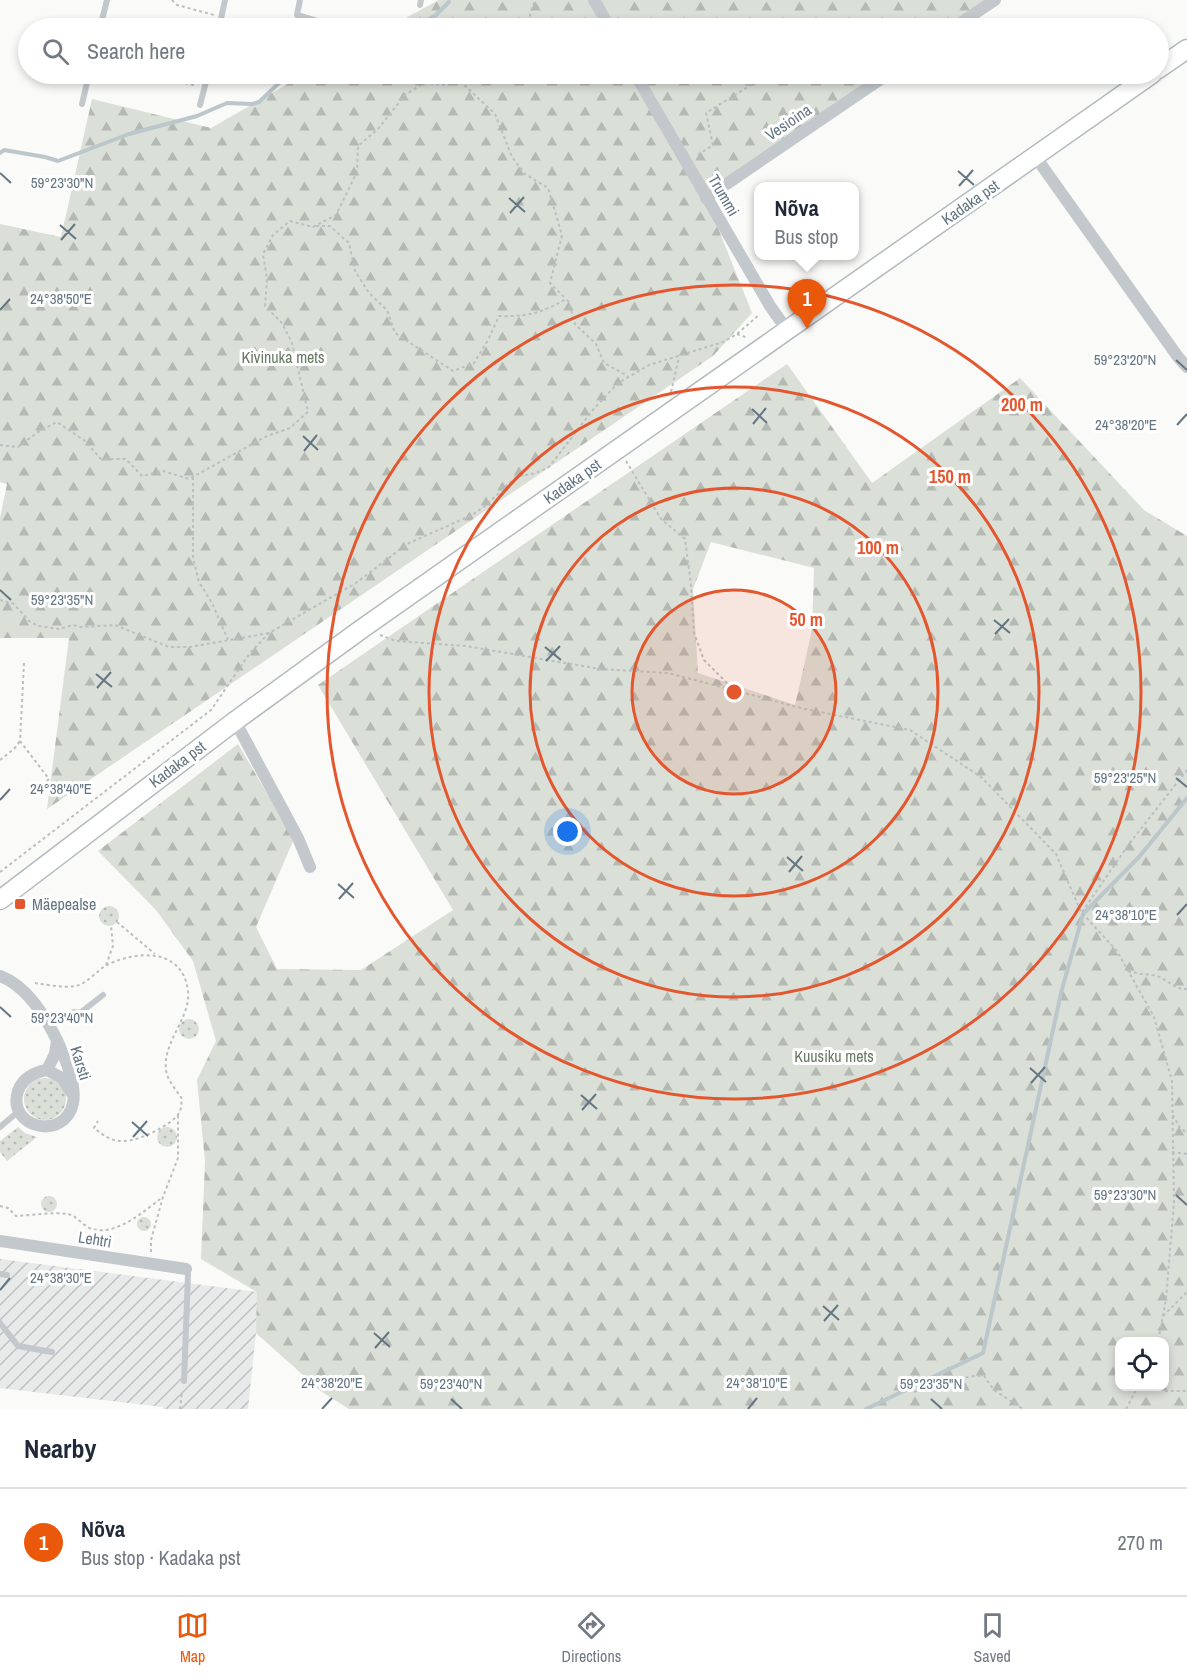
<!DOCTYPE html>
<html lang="en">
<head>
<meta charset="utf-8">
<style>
	:root { --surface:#fff; --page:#f6f6f7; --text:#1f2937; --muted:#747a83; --line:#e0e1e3; --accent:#ea580c }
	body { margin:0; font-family:"Archivo Narrow",sans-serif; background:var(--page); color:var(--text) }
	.controls { position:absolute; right:18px; bottom:18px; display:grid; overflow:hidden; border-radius:12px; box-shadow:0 3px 9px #0003 }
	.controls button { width:54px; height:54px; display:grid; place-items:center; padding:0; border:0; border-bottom:2px solid var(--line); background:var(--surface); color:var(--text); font:30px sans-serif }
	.you { position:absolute; left:568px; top:832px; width:21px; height:21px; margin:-15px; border:4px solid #fff; border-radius:50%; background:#1a73e8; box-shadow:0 0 0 9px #1a73e833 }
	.badge { display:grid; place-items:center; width:39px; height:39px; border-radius:50%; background:var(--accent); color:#fff; font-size:20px; font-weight:700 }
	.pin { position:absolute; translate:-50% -50px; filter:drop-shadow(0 2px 3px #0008) }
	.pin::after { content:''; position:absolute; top:32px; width:21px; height:18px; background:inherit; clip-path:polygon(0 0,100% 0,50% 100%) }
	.popup { position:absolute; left:754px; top:182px; width:105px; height:78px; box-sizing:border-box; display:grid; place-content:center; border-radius:12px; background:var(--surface); filter:drop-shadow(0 2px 4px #0005); font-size:20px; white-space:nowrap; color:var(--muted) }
	.popup b { font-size:22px; color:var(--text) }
	.popup::after { content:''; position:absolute; left:50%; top:100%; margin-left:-12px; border:12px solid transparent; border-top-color:var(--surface) }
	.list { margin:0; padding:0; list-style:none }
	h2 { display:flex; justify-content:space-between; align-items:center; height:78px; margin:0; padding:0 24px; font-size:26px }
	h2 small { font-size:20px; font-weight:400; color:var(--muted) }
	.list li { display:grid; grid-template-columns:39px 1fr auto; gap:18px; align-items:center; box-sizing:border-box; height:108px; padding:0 24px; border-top:2px solid var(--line) }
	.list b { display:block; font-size:22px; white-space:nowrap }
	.list p { margin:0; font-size:20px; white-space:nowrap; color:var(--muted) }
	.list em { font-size:20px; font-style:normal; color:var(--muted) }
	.icon { flex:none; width:33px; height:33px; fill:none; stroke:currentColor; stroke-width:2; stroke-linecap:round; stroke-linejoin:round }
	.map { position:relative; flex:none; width:1187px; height:1409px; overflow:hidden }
	.search { position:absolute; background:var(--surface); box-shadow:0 3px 9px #0003; left:18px; right:18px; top:18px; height:66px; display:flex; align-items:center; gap:15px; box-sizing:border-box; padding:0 21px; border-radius:33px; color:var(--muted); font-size:22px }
	.sheet { height:186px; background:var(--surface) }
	nav { display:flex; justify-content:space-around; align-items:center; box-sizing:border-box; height:84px; border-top:2px solid var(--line); background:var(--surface); font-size:16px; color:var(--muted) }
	nav a { display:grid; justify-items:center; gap:3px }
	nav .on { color:var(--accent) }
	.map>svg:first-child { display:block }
</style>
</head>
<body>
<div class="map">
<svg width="1187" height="1409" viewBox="0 0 1187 1409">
	<defs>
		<pattern id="industrial-furrows" width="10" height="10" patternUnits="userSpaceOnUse" patternTransform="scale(1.5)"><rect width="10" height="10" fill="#e8e9e9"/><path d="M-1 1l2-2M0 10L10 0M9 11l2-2" fill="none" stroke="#c0c1c2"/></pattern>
		<pattern id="green-dots" width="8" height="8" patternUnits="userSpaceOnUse" patternTransform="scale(1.5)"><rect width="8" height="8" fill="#dadfd7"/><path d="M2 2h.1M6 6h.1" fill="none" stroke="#b4b9b4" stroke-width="1.8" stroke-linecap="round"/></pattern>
		<pattern id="forest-firs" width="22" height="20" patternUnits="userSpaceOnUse" patternTransform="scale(1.5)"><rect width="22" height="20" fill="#dadfd7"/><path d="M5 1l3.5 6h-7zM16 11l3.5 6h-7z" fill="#b4b9b4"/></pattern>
	</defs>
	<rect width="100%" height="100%" fill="#fafaf8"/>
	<!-- industrial -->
	<path fill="url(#industrial-furrows)" d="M 0,1259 L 258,1292 L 256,1333 L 248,1409 L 163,1409 L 163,1407 L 0,1388 Z"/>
	<!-- green -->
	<path fill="url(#green-dots)" d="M99 916a10 10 0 1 1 20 0a10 10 0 1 1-20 0Z
		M179 1029a10 10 0 1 1 20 0a10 10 0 1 1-20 0Z
		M24 1099a21 21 0 1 1 42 0a21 21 0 1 1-42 0Z
		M 18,1127 L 25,1133 L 37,1137 L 7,1161 L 0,1152 L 0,1141 Z
		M157 1137a10 10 0 1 1 20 0a10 10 0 1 1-20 0Z
		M41 1204a8 8 0 1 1 16 0a8 8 0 1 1-16 0Z
		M137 1224a7 7 0 1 1 14 0a7 7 0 1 1-14 0Z"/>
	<!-- forest -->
	<path fill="url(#forest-firs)" fill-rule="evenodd" d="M 439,0 L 995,0 L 953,28 L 387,28 Z
		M 305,74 L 888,74 L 706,198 L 752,313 L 713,356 L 47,809 L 69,638 L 0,638 L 0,518 L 7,484 L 0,482 L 0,224 L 61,237 L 92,99 L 211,128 Z
		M 787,364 L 872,483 L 1020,378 L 1144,510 L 1187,536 L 1187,1409 L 349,1409 L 322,1392 L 256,1333 L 257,1292 L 201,1259 L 205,1161 L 197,1080 L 216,1041 L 193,961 L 156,910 L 98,851 L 238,744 L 294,839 L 256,927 L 277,969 L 361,970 L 453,910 L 318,685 ZM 711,542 L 814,568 L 812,630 L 795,705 L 698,673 L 693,589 ZM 1120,1342 L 1164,1342 L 1164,1386 L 1120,1386 Z"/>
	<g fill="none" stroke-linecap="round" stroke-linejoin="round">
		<!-- stream -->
		<path stroke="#bbc7cb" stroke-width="4" d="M 414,28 L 436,15 L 449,2
			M 0,153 L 4,150 L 45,157 L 58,161 L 129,134 L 197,116 L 227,103 L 252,104 L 259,102 L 279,83 L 301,74
			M 866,1409 L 983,1353 L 1061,993 L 1083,914 L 1139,857 L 1187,798"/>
		<defs>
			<path id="secondary" d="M 1158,69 L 1187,49
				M 0,900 L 235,721 L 363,628 L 1152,74"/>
		</defs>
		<!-- secondary casing -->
		<use href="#secondary" stroke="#b3babf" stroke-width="21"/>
		<!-- path -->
		<path stroke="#bbbfc2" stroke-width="2" stroke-dasharray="3 3" stroke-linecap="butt" d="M 172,0 L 177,5 L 214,15
			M 526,28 L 535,0
			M 187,75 L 198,78
			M 460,81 L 495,114 L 512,157 L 525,174 L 548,188 L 562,235 L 550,283 L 566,299
			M 185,83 L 194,85
			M 698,155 L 713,145 L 706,113 L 767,75
			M 316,226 L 330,226 L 349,243 L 355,271 L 369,293 L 387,310 L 395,333 L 453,371 L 474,363 L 488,340 L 499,316 C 527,317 542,313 566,299 L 569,302 L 575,324 L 596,344 L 604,363 L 628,376
			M 737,334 L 748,338
			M 671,392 L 679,357
			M 0,445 L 18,447 L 38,432 L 57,422 L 85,441 L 101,459 L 126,459 L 142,476 L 163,471 L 189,479 L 267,436 L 290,428 L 308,412 L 292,343 L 282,323 L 265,306 L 267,279 L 263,254 L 273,235 L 290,221 L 313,227 L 336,215 L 357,172 L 358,146 L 378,129 L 405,95 L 424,83 L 448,85 L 477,74
			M 626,461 L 661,519 L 685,539 L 691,585 L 694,633 L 704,660 L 732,688
			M 193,477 L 193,558 L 199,582 L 212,603 L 228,640
			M 0,600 L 14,604 L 29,621 L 38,626 L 59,629 L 73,625 L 81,627 L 115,625 L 169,647 L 190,647 L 269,633
			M 380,635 L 396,641 L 466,646 L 600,669 L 668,673 L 805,709 L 910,730 L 981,777 L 1056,854 L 1081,912 L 1117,951 L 1154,1017 L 1172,1081 L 1174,1202 L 1166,1299 L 1158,1342
			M 24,663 L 20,741 L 49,779 L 30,795
			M 0,760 L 14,749 L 20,741
			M 0,872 L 211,710 L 250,653 L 269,633 L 356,583 L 407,544 L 472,515 L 485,506 L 516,477 L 536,473 L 549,467 L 592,411 L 618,383 L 649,365 L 723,342 L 737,334 L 760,314
			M 1082,912 L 1129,844 L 1187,770
			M 117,922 L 155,954
			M 106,965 L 113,946 L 111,926
			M 1128,971 C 1138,974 1143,974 1152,975 C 1165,976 1173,990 1187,989
			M 35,983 C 48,985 64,988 76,986 C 88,983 96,971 107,965 C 137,950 183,948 188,991 C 191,1020 159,1044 167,1075 C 170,1083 177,1091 182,1099 C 181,1103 182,1108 179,1113 C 172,1125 139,1141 124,1141 C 112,1142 103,1135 94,1128 L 98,1121
			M 1173,1115 L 1180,1128 L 1187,1133
			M 1172,1152 L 1187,1154
			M 0,1206 L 8,1208 L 16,1216 C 31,1215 54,1212 68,1214 C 77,1216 83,1226 92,1229 C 117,1236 144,1211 163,1197
			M 151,1252 L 151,1240 L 163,1197 L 178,1158 L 178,1115
			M 1163,1316 L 1187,1292
			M 1154,1386 L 1163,1391 L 1187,1391
			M 914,1392 C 922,1389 930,1390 938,1388 C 954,1383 966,1374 984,1376 L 994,1390 L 1023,1409
			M 180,1409 L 182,1391
			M 1126,1409 L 1138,1386"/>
		<!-- lane -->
		<path stroke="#c3c8cc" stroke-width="6" d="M 300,0 L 297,15 L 341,28
			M 420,5 L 421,0
			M 100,28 L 107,0
			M 219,28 L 225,0
			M 82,104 L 89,74
			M 200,105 L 208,74
			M 49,1025 L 74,1012 L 80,1013 L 103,995
			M 0,1127 L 19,1111
			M 0,1274 L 7,1275
			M 0,1323 L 18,1346 L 52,1352
			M 184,1381 L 188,1274 L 186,1269"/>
		<!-- street -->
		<path stroke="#c3c8cc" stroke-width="12" d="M 594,0 L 610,28
			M 953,28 L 995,0
			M 635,74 L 770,306 L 787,330
			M 1035,156 L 1178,357 L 1187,367
			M 706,198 L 888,74
			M 235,721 L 298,838 L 310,867
			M 0,976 C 27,986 45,1016 57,1040
			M 47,1070 L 55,1054 L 57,1040 C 64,1056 77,1085 73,1103 C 65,1142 6,1128 18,1091 C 23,1078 35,1072 47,1070 L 62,1078 L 73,1095
			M 0,1241 L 186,1269"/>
		<!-- secondary -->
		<use href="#secondary" stroke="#fff" stroke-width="18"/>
	</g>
	<!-- ticks -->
	<path fill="none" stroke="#657683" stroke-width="2" d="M 958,171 L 974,185M 0,173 L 11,183M 959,186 L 973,170M 509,198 L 525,212M 510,213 L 524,197M 60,225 L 76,239M 61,240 L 75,224M 0,310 L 10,299M 1176,360 L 1187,370M 752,409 L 767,423M 753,424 L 766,408M 1177,425 L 1187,414M 303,436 L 318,450M 304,451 L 317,435M 0,590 L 11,600M 994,620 L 1010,633M 995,634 L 1009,619M 545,647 L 561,660M 546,661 L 560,646M 96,674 L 112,687M 97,688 L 111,672M 1176,778 L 1187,787M 0,800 L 10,789M 787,857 L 803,871M 789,872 L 802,856M 338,884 L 354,898M 339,899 L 353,883M 1177,915 L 1187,904M 0,1007 L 11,1017M 1030,1068 L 1046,1082M 1031,1083 L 1045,1067M 581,1095 L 597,1109M 582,1110 L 596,1094M 132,1122 L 148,1136M 133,1137 L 147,1121M 1176,1195 L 1187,1205M 0,1290 L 10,1278M 823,1306 L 839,1320M 824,1321 L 838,1305M 374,1333 L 390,1347M 375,1348 L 389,1332M 451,1399 L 462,1409M 931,1399 L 942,1409M 322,1409 L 332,1398M 748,1409 L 757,1398"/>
	<!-- distance rings -->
	<circle cx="734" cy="692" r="102" fill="#e4572e" fill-opacity=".12"/>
	<g fill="none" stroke="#e4572e" stroke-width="3">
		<circle cx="734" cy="692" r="102"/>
		<circle cx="734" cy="692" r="204"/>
		<circle cx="734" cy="692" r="305"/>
		<circle cx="734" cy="692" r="407"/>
	</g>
	<!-- markers -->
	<rect fill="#e4572e" stroke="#fff" stroke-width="2" x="14" y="898" width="12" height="12" rx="3"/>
	<g text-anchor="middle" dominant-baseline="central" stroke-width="6" stroke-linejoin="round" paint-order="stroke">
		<!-- street labels -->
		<g font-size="16" fill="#657683" stroke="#fff">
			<text transform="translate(788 122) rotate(-34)">Vesioina</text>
			<text transform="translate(724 195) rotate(60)">Trummi</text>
			<text transform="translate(970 202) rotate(-35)">Kadaka pst</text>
			<text transform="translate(572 481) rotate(-35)">Kadaka pst</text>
			<text transform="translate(177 764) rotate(-37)">Kadaka pst</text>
			<text transform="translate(81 1063) rotate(73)">Karsti</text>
			<text transform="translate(95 1239) rotate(9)">Lehtri</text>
		</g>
		<!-- park labels -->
		<g font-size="16" fill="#687a64" stroke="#fff">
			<text x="283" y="357">Kivinuka mets</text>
			<text x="834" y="1056">Kuusiku mets</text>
		</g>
		<!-- poi labels -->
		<g font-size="16" fill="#657683" stroke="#fff" text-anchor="start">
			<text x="32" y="904">Mäepealse</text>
		</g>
	</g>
	<g font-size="15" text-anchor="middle" fill="#657683" stroke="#fff" stroke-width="6" stroke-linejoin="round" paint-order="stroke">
		<text x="62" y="188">59°23'30"N</text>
		<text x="61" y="304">24°38'50"E</text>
		<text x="1125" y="365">59°23'20"N</text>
		<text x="1126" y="430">24°38'20"E</text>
		<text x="62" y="605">59°23'35"N</text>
		<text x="1125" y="783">59°23'25"N</text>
		<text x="61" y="794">24°38'40"E</text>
		<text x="1126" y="920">24°38'10"E</text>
		<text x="62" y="1023">59°23'40"N</text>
		<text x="1125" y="1200">59°23'30"N</text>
		<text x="61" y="1283">24°38'30"E</text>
		<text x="332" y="1388">24°38'20"E</text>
		<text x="757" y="1388">24°38'10"E</text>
		<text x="451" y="1389">59°23'40"N</text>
		<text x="931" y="1389">59°23'35"N</text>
	</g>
	<circle cx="734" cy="692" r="9" fill="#e4572e" stroke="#fff" stroke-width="3"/>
	<g font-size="18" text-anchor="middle" font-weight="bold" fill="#e4572e" stroke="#fff" stroke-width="6" stroke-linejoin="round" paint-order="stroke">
		<text x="1022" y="411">200 m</text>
		<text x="950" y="483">150 m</text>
		<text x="878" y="554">100 m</text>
		<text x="806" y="626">50 m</text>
	</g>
</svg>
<div class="controls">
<button><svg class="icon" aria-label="locate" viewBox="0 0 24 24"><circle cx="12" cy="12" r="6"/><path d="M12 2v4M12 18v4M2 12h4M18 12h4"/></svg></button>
</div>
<div class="you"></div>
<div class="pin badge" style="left:807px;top:329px">1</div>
<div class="popup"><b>Nõva</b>Bus stop</div>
<div class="search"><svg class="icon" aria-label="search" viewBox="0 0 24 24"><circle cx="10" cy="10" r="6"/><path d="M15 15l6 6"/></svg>Search here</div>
</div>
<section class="sheet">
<h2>Nearby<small></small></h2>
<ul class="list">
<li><span class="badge">1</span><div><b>Nõva</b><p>Bus stop · Kadaka pst</p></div><em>270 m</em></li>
</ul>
</section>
<nav>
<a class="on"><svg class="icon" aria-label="map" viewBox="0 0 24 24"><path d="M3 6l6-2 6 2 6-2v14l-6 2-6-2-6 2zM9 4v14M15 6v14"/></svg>Map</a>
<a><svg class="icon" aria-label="directions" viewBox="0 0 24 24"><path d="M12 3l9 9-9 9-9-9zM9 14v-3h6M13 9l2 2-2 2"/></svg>Directions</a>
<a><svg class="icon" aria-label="saved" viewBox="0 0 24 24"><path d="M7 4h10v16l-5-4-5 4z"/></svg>Saved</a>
</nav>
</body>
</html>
